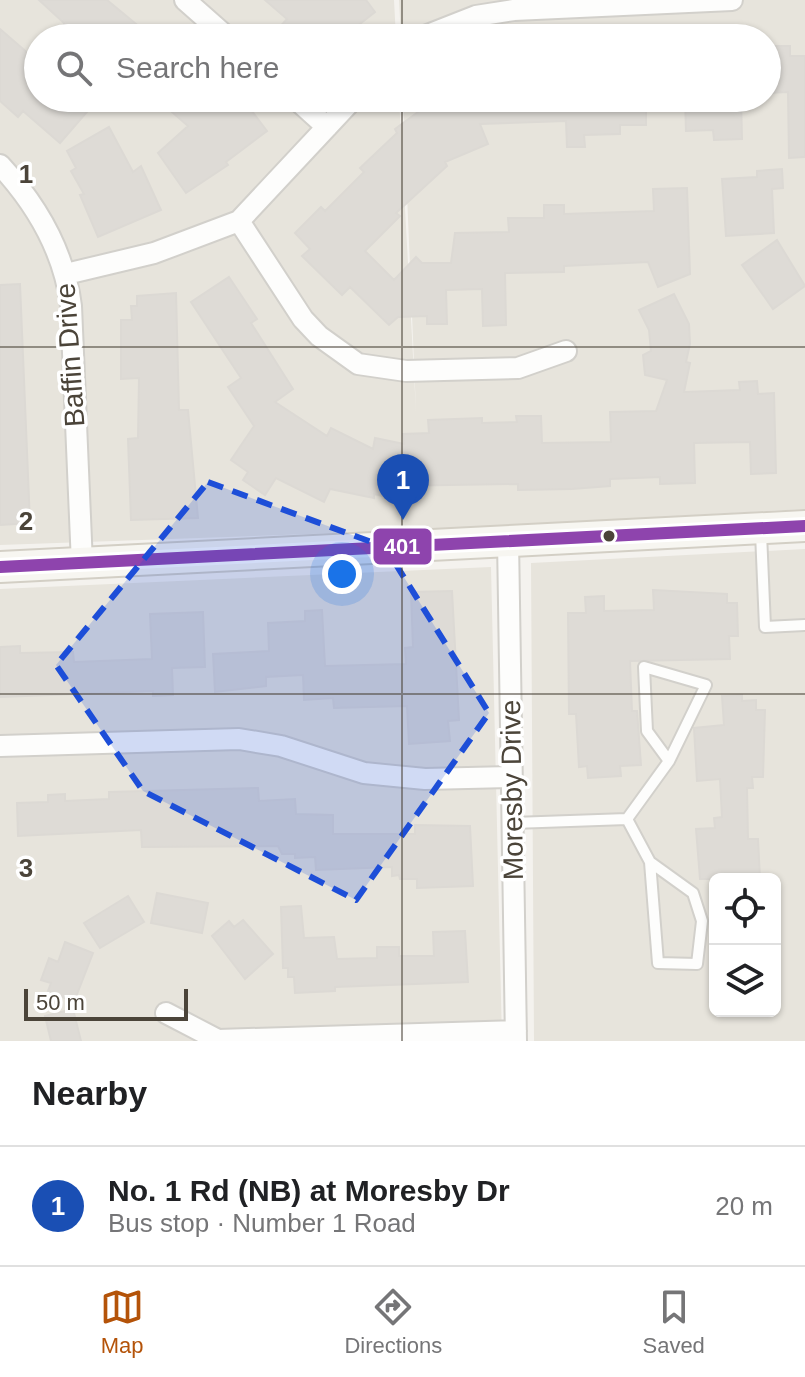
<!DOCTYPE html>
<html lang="en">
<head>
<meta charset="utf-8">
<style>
	:root { --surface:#fff; --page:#f2f2f2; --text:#202124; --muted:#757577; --line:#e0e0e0; --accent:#b45309 }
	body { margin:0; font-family:Arial,sans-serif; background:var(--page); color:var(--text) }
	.controls { position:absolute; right:24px; bottom:24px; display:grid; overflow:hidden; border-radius:12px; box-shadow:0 2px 6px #0004 }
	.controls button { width:72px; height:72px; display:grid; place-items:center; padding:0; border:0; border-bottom:2px solid var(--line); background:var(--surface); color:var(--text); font:40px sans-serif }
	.scale { position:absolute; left:24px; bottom:20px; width:164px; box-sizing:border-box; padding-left:8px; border:4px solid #4b4439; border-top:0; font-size:22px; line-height:28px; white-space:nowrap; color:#4b4439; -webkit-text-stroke:6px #fff; paint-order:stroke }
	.you { position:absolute; left:342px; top:574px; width:28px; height:28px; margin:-20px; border:6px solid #fff; border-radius:50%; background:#1a73e8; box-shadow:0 0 0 12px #1a73e833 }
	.badge { display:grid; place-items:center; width:52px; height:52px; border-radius:50%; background:var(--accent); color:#fff; font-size:26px; font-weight:700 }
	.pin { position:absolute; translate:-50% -66px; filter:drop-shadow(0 2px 4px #0008) }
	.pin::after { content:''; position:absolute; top:42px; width:28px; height:24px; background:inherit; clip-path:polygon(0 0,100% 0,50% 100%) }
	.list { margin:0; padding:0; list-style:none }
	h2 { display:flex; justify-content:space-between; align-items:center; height:104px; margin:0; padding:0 32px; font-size:34px }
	h2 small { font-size:26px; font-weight:400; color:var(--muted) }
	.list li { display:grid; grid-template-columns:52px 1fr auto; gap:24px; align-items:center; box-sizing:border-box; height:120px; padding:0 32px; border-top:2px solid var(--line) }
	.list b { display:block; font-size:30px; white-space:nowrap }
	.list p { margin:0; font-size:26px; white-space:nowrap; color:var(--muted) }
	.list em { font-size:26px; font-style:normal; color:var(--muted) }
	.icon { flex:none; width:44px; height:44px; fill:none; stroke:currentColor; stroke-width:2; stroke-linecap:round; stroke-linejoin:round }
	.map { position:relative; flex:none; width:805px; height:1041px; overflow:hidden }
	.search { position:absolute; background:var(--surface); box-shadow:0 2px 6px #0004; left:24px; right:24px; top:24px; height:88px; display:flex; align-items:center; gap:20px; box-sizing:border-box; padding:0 28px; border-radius:44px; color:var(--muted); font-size:30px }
	.sheet { height:224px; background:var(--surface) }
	nav { display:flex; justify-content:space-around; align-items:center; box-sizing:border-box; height:112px; border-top:2px solid var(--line); background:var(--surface); font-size:22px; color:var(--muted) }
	nav a { display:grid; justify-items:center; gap:4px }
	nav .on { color:var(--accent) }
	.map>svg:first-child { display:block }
</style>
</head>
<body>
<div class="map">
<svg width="805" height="1041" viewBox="0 0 805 1041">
	<rect width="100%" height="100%" fill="#f4f2ee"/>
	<!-- residential -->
	<path fill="#e7e4dc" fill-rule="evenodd" d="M 0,0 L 394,0 L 396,38 L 38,38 L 38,98 L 399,98 L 416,411 L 403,98 L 767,98 L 767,38 L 401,38 L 399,0 L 805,0 L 805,509 L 422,530 L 0,545 Z
		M 805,549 L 805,1041 L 534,1041 L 531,563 ZM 715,879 L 775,879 L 775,1011 L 715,1011 Z
		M 491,567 L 502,1041 L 0,1041 L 0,589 Z"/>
	<!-- building -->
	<path fill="#dedbd6" stroke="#dcd9d4" stroke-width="2" d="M 39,0 L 107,0 L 153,38 L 66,38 L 64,23 Z
		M 265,0 L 366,0 L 375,12 L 342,38 L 288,38 L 278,29 L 287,19 Z
		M 0,29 L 38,62 L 38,98 L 99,98 L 60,143 L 23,111 L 18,117 L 0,101 Z
		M 767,46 L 790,46 L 790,56 L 805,56 L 805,157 L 789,158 L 788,92 L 768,93 Z
		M 156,98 L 242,98 L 267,131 L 226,162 L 228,165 L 186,193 L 158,153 L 188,126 Z
		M 437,98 L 646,98 L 646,125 L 620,125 L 620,134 L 584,135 L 585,147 L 567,147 L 566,121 L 480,124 L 488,144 L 445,162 L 447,166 L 396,213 L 400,216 L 365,251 L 394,280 L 416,257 L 422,263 L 451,263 L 455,233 L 509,232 L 508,218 L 544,218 L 544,205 L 564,205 L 564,214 L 654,211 L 653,189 L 687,188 L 690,274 L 658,287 L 648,262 L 564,266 L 564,272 L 505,273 L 506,325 L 483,326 L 482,289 L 446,290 L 447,324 L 427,324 L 427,316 L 398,317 L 389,325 L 350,287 L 342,295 L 302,256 L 310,249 L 295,233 L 321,207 L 325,211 L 364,172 L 360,168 L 397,133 L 395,129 Z
		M 685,98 L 741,98 L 742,139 L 714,140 L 713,130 L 686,131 Z
		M 109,127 L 133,172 L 141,166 L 161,210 L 98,237 L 80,195 L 84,194 L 71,171 L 76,168 L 67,151 Z
		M 782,169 L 783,188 L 772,189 L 774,233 L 726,236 L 722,179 L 757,177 L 757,171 Z
		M 777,240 L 805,286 L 773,309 L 742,265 Z
		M 229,277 L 257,319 L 251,323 L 293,389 L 275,402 L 327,436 L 331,428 L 373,449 L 375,438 L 404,444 L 403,434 L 429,433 L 428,420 L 482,418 L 482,423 L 517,422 L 516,416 L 541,416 L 542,443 L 611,442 L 610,412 L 656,411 L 667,380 L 645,375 L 643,355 L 651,351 L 649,330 L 639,310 L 674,294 L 689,324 L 690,344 L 686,362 L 690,363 L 684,392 L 740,390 L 739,382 L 757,381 L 758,394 L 774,393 L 776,473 L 751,474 L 750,442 L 694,443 L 695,483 L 660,484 L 660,477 L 610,479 L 610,486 L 572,489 L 518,490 L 518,484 L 389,486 L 387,497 L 374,494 L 374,498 L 330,489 L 324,502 L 276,478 L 265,495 L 243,480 L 248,472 L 231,460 L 254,426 L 228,387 L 241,378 L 191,302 Z
		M 20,284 L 30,523 L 0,525 L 0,285 Z
		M 176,293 L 179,410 L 188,410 L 198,518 L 131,520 L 128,439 L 138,438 L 139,378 L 121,379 L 121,320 L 132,320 L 131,306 L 137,306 L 137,296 Z
		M 653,590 L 727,594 L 727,603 L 737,603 L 738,636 L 729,636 L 730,659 L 630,661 L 632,711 L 637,711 L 641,765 L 620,766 L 621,776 L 588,778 L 587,766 L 579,767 L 576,714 L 569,714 L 568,613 L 586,613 L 585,597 L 604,596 L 604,611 L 654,610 Z
		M 452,591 L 459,720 L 448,721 L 450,741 L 409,744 L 407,706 L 334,708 L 333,698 L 304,700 L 303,675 L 266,677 L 266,686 L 215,692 L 213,654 L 269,651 L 268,623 L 305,621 L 305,611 L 322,610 L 325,666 L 406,664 L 405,648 L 413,647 L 411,592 Z
		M 203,612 L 205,667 L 172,668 L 173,695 L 153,696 L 153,691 L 0,697 L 0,647 L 20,646 L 20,653 L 73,652 L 74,662 L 152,659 L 150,614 Z
		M 742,695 L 742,701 L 756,700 L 756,710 L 765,710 L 763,777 L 752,777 L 753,788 L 747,788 L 748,839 L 758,839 L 760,879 L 700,879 L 696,829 L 715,828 L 714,818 L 722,817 L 720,779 L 697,781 L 694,728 L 724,725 L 722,696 Z
		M 258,788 L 259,801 L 295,799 L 296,814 L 333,815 L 333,834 L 415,834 L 415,825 L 470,826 L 473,886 L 417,888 L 417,879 L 400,879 L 399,875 L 392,876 L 392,867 L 316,870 L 315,857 L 295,858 L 295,854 L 282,854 L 278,846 L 142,847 L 141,830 L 18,836 L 17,803 L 48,802 L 48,795 L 65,794 L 65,801 L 109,799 L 109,792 Z
		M 157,893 L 208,903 L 202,933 L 151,923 Z
		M 128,896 L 144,922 L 100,948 L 84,923 Z
		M 301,906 L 304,938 L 334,937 L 337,959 L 377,958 L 377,947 L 399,947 L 399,956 L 434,956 L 433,932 L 465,931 L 468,982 L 335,987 L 335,991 L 295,993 L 294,977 L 288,977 L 288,968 L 283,968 L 281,907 Z
		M 243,920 L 273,954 L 245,979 L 212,936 L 229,921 L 234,927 Z
		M 65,942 L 93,953 L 74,1002 L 48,991 L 51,983 L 41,980 L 49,958 L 58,962 Z
		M 73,1009 L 81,1041 L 51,1041 L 45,1016 Z"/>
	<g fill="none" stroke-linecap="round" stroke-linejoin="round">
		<defs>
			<path id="service" d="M 761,533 L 765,627 L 805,625
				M 627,819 L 650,862 L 693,893 L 702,921 L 697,964 L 658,963 L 650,862
				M 513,823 L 627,819 L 669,761 L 706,685 L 644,667 L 647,731 L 669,761"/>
			<path id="minor" d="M 185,0 L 228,38
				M 420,38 L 476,16 L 514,10 L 732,0
				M 295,98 L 327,127
				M 0,165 C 37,205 64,251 71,306 L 82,564
				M 239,221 L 303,319 L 319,336 L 358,364 L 406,371 L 518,368 L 566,351
				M 66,274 L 154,253 L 239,221 L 354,98
				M 508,540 L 516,1041
				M 0,746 L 239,739 L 281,746 L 364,773 L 425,779 L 511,777
				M 166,1013 L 218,1040 L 516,1031"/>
			<path id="secondary" d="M 0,567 L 805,526"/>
		</defs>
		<!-- service casing -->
		<use href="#service" stroke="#d2d0cb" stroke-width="14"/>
		<!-- minor casing -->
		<use href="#minor" stroke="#d2d0cb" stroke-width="24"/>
		<!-- secondary casing -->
		<use href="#secondary" stroke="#d3cfc5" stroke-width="34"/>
		<!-- service -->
		<use href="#service" stroke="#fdfdfc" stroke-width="10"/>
		<!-- minor -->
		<use href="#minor" stroke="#fdfdfc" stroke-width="20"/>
		<!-- secondary -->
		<use href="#secondary" stroke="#f7f6f1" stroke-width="30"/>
		<defs>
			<path id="bus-1" d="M 0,567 L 805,526"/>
		</defs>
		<!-- bus-1 casing -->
		<use href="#bus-1" stroke="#fff" stroke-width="18"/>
		<!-- bus-1 -->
		<use href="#bus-1" stroke="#8e44ad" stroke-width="12"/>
	</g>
	<!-- marked area -->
	<path fill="#1d4ed8" fill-opacity="0.2" stroke="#1d4ed8" stroke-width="6" stroke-dasharray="16 10" stroke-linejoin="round" d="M 208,482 L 385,547 L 489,713 L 356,900 L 143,791 L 56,665 Z"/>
	<!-- grid -->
	<path fill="none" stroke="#4b4439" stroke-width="2" stroke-opacity="0.55" d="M 402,0 L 402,38M 402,98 L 402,1041M 0,347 L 805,347M 0,694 L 805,694"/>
	<!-- markers -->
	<circle fill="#4b4439" stroke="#fff" stroke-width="3" cx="609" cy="536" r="7"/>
	<g text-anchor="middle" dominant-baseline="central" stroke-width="7" stroke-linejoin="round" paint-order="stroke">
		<!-- street labels -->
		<g font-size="28" fill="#4b4439" stroke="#fff">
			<text transform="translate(70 355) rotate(-94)">Baffin Drive</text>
			<text transform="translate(512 790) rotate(-91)">Moresby Drive</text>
		</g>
	</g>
	<g font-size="26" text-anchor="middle" font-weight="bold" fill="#4b4439" stroke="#fff" stroke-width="7" stroke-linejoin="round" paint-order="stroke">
		<text x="26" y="183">1</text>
		<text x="26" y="530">2</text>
		<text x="26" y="877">3</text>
	</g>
	<rect stroke="#fff" stroke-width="3" x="372" y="527" width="61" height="39" rx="8" fill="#8e44ad"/>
	<g font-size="22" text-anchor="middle" font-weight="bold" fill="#fff">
		<text x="402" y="554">401</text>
	</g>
</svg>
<div class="controls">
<button><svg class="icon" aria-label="locate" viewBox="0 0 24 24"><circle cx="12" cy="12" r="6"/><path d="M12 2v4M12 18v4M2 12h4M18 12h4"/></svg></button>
<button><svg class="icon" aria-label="layers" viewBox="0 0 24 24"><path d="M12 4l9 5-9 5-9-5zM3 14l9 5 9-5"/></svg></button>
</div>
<div class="scale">50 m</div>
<div class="you"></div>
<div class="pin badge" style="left:403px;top:520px;background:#1a4fb4">1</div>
<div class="search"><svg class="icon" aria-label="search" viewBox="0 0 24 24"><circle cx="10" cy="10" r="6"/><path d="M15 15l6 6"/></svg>Search here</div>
</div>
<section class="sheet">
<h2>Nearby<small></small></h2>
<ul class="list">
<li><span class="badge" style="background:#1a4fb4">1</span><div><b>No. 1 Rd (NB) at Moresby Dr</b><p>Bus stop · Number 1 Road</p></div><em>20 m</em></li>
</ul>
</section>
<nav>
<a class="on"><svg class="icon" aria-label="map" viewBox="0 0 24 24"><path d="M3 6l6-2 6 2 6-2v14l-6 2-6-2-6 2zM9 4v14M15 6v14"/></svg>Map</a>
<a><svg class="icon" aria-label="directions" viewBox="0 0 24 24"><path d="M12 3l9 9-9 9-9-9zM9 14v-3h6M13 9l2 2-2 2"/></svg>Directions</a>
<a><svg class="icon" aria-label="saved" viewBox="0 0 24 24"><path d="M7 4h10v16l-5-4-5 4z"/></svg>Saved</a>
</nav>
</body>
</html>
